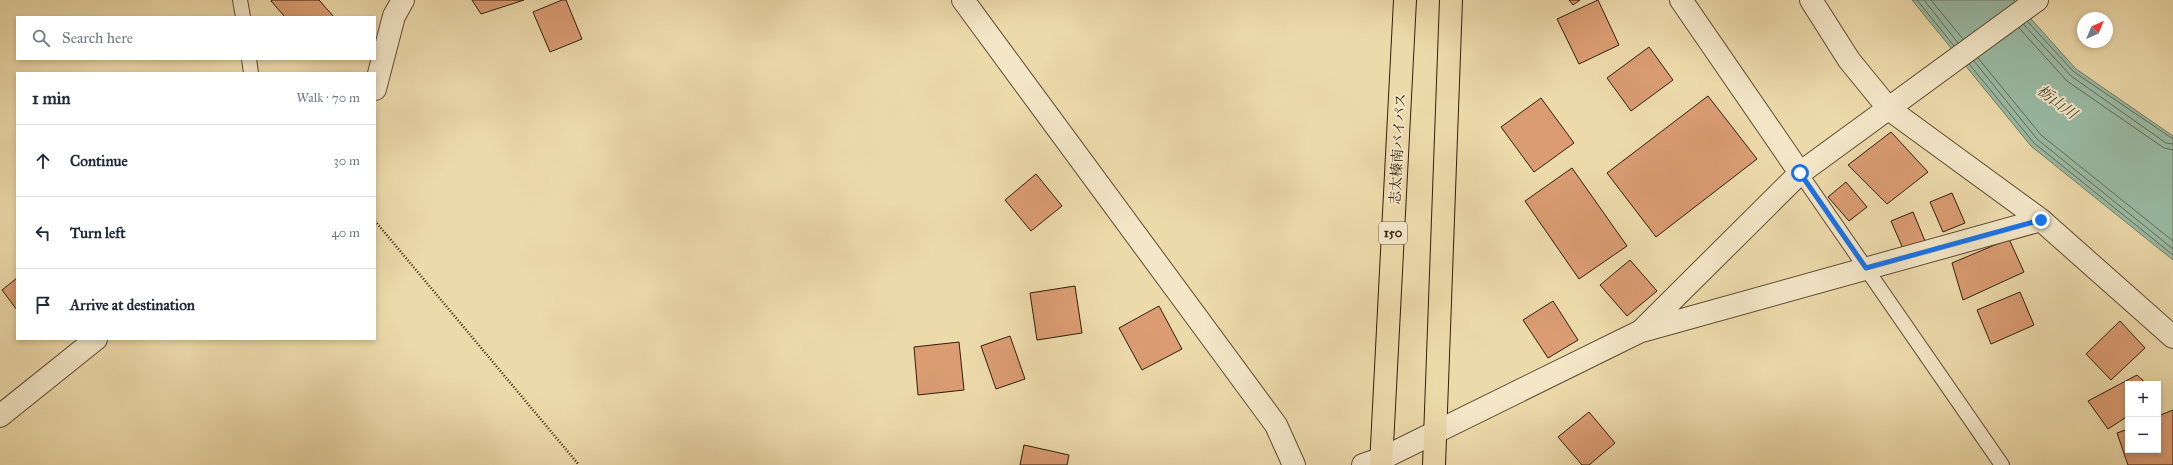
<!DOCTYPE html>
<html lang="en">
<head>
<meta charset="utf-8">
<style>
	:root { --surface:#fff; --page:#f2f2f3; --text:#1f2937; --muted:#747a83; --line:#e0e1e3 }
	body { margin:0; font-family:"IM FELL Great Primer","Noto Serif JP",serif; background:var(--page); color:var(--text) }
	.controls { position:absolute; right:12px; bottom:12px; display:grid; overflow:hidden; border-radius:0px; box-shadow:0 2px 6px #0003 }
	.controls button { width:36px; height:36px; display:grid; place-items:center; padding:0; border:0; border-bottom:1px solid var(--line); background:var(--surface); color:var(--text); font:20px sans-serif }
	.compass { position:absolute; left:2077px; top:12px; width:36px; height:36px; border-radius:50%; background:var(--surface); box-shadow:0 2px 6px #0003; rotate:44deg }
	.stop { position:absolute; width:12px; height:12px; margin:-9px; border:3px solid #1a73e8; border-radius:50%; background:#fff }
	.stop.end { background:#1a73e8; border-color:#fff; box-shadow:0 1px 4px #0008 }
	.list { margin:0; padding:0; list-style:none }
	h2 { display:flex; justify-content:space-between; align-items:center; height:52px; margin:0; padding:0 16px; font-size:17px }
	h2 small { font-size:13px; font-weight:400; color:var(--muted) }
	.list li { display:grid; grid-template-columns:26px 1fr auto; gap:12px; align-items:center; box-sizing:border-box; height:72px; padding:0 16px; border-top:1px solid var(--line) }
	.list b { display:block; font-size:15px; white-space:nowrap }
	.list em { font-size:13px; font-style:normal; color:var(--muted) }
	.icon { flex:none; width:22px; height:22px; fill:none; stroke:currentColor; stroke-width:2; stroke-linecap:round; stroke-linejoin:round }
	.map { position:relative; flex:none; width:2173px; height:465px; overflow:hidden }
	.search { position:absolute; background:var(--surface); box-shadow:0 2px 6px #0003; left:16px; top:16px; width:360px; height:44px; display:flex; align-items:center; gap:10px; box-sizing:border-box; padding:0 14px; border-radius:0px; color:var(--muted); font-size:15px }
	.panel { position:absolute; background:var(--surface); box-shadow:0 2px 6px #0003; left:16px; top:72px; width:360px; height:268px; border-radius:0px }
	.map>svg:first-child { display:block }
</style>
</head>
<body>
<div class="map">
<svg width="2173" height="465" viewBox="0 0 2173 465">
	<rect width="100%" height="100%" fill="#eddaab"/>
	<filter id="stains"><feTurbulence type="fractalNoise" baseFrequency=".005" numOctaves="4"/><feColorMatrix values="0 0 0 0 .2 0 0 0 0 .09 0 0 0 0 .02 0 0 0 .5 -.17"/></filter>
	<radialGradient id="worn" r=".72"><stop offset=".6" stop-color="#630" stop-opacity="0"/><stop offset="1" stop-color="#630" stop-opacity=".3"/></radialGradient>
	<!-- water -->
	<path fill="#9abba6" stroke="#707c68" d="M 1912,0 L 2014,0 L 2076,69 L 2173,136 L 2173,260 L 2031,146 Z"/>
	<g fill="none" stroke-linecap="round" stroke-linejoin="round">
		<!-- shore -->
		<path stroke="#656c58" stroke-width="1" d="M 1917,0 L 1954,46
			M 1924,0 L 1958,43
			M 1931,0 L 1963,39
			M 2028,22 L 2074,72 L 2173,139
			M 2024,25 L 2071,76 L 2166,143 L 2173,144
			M 2019,28 L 2067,81 L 2164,148 L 2173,150
			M 1978,58 L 2041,135 L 2173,241
			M 1974,61 L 2037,139 L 2173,249
			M 1969,64 L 2034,143 L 2173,255"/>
	</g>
	<!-- building -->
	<path fill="#db9c72" stroke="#301d0b" d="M 272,0 L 319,0 L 334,17 L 285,17 L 271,1 Z
		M 472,0 L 524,0 L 481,14 Z
		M 562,0 L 566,0 L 582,39 L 550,52 L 533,12 Z
		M 1569,0 L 1580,0 L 1573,5 Z
		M 1598,0 L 1619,45 L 1579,64 L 1557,19 Z
		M 1649,47 L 1673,80 L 1631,111 L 1607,78 Z
		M 1708,96 L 1757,159 L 1656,237 L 1607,173 Z
		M 1541,98 L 1574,143 L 1534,172 L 1501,127 Z
		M 1891,132 L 1928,172 L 1887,204 L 1848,165 Z
		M 1572,168 L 1627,246 L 1579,279 L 1525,201 Z
		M 1036,174 L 1062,206 L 1031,231 L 1005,200 Z
		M 1846,182 L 1867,207 L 1849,221 L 1828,197 Z
		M 1952,193 L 1965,223 L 1943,232 L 1930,202 Z
		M 1913,212 L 1925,241 L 1904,251 L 1891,221 Z
		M 2009,239 L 2024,272 L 1963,300 L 1952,263 Z
		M 1630,260 L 1657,291 L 1627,316 L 1600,285 Z
		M 17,278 L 17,310 L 2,290 Z
		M 1075,286 L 1082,333 L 1037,340 L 1030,293 Z
		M 2020,292 L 2034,325 L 1991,344 L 1977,310 Z
		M 1553,301 L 1578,340 L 1548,358 L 1523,320 Z
		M 1159,306 L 1182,349 L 1142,370 L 1119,328 Z
		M 2120,321 L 2145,348 L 2111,380 L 2086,354 Z
		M 1010,336 L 1025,379 L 996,389 L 981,346 Z
		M 959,342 L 964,390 L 918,395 L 914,347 Z
		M 2137,375 L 2147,384 L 2128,384 L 2128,416 L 2108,429 L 2088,401 Z
		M 2173,410 L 2173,465 L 2128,465 L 2117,433 L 2128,429 L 2128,450 L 2158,450 L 2158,416 Z
		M 1589,412 L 1615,443 L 1589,465 L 1582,465 L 1558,437 Z
		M 1024,445 L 1069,455 L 1067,465 L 1020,465 Z"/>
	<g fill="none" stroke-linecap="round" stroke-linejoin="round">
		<defs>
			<path id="service" d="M 240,0 L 243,17
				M 249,59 L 251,73
				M 1800,173 L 2002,465"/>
			<path id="minor" d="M 963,0 L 1276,425 L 1294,465
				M 1681,0 L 1800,173
				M 1811,0 L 1849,60 L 1889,109 L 2041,220 L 2173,337
				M 375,89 L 394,16 L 403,0
				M 1642,331 L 2041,220
				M 0,416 L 96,339
				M 1363,465 L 1381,459 L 1641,331 L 1800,173 L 2037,0"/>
			<path id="trunk" d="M 1381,465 L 1405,0
				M 1434,465 L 1451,0"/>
		</defs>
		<!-- service casing -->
		<use href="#service" stroke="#5f4c33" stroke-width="16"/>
		<!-- minor casing -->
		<use href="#minor" stroke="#5f4c33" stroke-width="24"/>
		<!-- trunk casing -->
		<use href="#trunk" stroke="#301d0b" stroke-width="24"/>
		<!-- path -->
		<path stroke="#301d0b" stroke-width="2.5" stroke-dasharray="1 2" stroke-linecap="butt" d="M 375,221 L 579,465"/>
		<!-- service -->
		<use href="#service" stroke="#f3e7c8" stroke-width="14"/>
		<!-- minor -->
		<use href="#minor" stroke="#f3e7c8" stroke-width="22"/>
		<!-- trunk -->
		<use href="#trunk" stroke="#eddaab" stroke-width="22"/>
	</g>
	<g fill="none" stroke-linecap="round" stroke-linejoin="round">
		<!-- route -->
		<path stroke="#1a73e8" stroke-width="5" d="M 1800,173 L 1866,268 L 2041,220"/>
	</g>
	<g text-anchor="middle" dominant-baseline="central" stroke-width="4" stroke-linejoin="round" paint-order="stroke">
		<!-- shield labels -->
		<rect fill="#f3e7c8" stroke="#6a5a44" stroke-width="1" x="1379" y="222" width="28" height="22" rx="3"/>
		<g font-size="13" font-weight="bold" fill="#301d0b">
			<text x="1393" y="233">150</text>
		</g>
		<!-- street labels -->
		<g font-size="14" fill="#301d0b" stroke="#f3e7c8">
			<text transform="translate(1398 149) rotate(-87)">志太榛南バイパス</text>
		</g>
		<!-- water labels -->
		<g font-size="15" font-style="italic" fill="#504c3a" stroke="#f3e7c8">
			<text transform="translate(2057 102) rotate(37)">栃山川</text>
		</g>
	</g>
	<rect width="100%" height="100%" filter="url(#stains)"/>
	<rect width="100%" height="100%" fill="url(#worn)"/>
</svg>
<div class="controls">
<button>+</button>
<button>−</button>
</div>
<svg class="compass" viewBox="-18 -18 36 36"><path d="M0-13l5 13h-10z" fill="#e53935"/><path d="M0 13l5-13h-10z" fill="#747a83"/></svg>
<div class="stop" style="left:1800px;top:173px"></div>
<div class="stop end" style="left:2041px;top:220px"></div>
<div class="search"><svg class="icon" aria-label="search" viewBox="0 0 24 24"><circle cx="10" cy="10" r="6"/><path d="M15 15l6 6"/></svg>Search here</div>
<section class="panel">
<h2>1 min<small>Walk · 70 m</small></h2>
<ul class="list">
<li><svg class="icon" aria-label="ahead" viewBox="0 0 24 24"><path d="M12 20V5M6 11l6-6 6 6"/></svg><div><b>Continue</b></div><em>30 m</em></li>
<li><svg class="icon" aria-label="left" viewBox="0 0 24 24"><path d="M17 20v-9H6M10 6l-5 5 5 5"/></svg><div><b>Turn left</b></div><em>40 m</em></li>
<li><svg class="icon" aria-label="arrive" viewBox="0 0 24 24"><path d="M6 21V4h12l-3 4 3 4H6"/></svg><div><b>Arrive at destination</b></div></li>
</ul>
</section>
</div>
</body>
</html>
